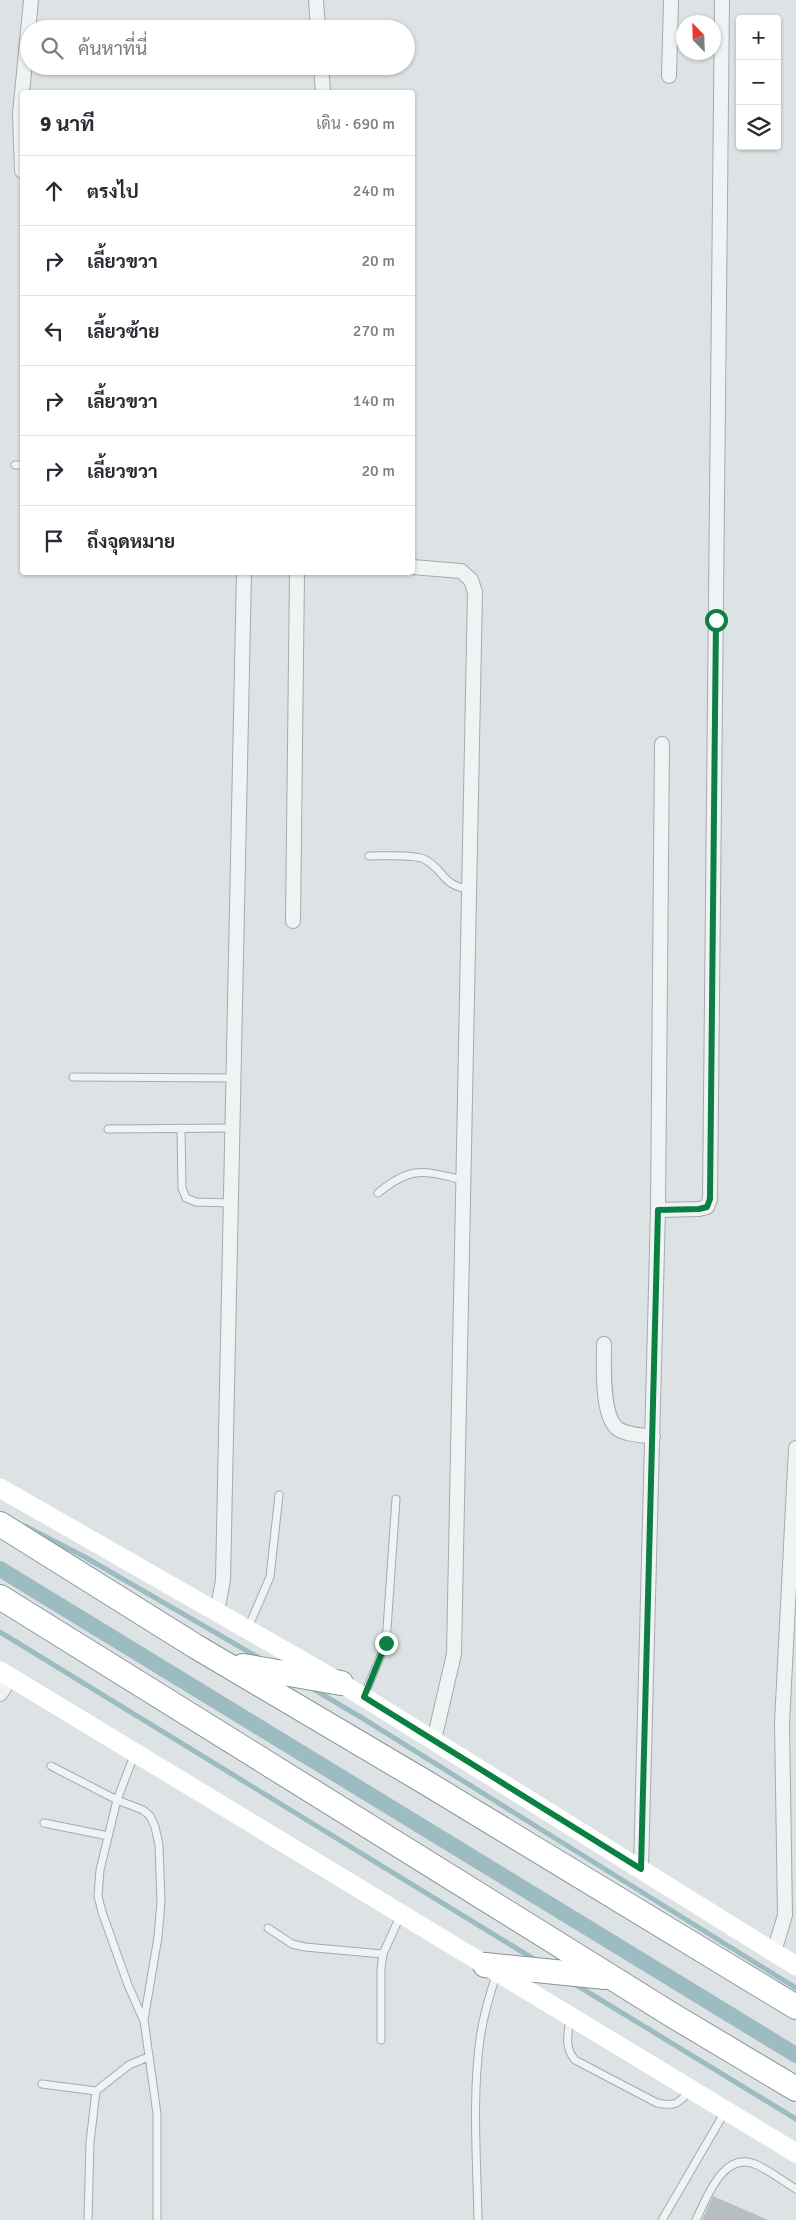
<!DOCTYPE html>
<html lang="th">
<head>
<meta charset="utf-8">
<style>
	:root { --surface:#fff; --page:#f2f2f3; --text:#2b2b33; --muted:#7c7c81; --line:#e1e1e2 }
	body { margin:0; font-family:Signika,Sarabun,sans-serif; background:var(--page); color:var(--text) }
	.controls { position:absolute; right:15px; top:15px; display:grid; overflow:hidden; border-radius:5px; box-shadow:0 1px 4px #0004 }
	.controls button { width:45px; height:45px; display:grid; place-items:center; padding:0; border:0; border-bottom:1px solid var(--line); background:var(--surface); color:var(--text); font:25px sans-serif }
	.compass { position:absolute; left:676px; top:15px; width:45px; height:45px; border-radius:50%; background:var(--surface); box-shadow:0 1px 4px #0004; rotate:337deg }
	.stop { position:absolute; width:15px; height:15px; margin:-11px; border:4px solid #0b8043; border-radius:50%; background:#fff }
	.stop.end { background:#0b8043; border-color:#fff; box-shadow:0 1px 5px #0008 }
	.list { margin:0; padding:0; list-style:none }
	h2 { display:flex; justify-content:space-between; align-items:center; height:65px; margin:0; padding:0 20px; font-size:21px }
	h2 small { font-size:16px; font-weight:400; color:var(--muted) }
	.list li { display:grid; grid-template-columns:32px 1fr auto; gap:15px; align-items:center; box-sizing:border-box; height:70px; padding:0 20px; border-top:1px solid var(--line) }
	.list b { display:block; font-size:19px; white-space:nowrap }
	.list em { font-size:16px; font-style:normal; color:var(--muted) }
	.icon { flex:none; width:28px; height:28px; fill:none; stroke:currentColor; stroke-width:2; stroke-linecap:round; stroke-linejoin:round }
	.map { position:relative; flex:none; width:796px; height:2220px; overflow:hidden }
	.search { position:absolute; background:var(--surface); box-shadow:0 1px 4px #0004; left:20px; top:20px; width:395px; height:55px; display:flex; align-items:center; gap:12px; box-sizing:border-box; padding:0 18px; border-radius:28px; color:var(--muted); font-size:19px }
	.panel { position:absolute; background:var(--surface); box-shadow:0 1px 4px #0004; left:20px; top:90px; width:395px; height:485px; border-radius:5px }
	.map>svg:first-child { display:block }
</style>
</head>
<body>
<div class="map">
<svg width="796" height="2220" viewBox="0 0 796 2220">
	<rect width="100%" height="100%" fill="#dde3e5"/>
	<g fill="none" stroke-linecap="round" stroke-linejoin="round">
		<!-- stream -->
		<path stroke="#9cbcc2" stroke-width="5" d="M 25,1526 L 83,1556 L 261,1659
			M 0,1632 L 537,1961
			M 310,1687 L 362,1718 L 796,1988
			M 573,1983 L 796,2119"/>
		<!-- canal -->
		<path stroke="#9cbcc2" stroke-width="16" d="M 0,1569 L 796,2055"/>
	</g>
	<!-- building -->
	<path fill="#b5bec1" d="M 713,2196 L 768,2220 L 702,2220 Z"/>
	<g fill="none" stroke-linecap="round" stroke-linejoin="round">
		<defs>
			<path id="lane" d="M 15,465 L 22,465
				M 369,856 C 382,856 414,854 424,859 C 445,870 442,886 469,889
				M 73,1077 L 233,1078
				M 181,1128 L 182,1188 L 186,1198 L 196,1202 L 231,1203
				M 108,1129 L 232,1128
				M 378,1193 C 412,1165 423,1171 463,1180
				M 248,1628 L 270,1577 L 279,1495
				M 364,1696 L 386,1643 L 396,1499
				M 135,1753 L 117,1800 L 100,1870 L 98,1896 L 102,1912 L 128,1985 L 143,2019
				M 51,1766 L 117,1800 L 143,1810 L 150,1816 L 155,1827 L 159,1845 L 161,1902 L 158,1937 L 144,2020 L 157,2114 L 157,2220
				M 44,1823 L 108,1836
				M 268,1928 L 292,1944 L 305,1947 L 383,1954
				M 570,2019 C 568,2034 564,2047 575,2060 L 657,2103 C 677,2107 678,2103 691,2090
				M 381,2040 L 381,1969 L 383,1954 L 401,1914
				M 42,2084 L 96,2091
				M 88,2220 L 90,2142 L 96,2091 L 129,2065 L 148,2057
				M 478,2220 C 477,2161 472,2098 480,2039 C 483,2016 490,1994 497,1972
				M 662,2220 L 726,2110
				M 696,2220 C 707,2197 724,2149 757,2165 C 770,2171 783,2181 796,2189"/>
			<path id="street" d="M 316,0 L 318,29
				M 321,66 L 323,92
				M 669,76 L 671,0
				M 22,171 L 20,114 L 31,0
				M 412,567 L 461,571 L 471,580 L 475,592 L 454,1654 L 434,1740
				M 293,921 L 297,572
				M 658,1210 L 662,744
				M 604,1344 C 604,1364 601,1417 618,1429 C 627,1435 642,1435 653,1437
				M 218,1607 L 223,1580 L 244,572
				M 0,1694 L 11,1678
				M 641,1869 L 658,1210 L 699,1209 L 707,1207 L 710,1199 L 722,0
				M 774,1952 L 785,1915 L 782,1723 L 796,1448"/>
			<path id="highway" d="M 0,1524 L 195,1646 L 425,1782 L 796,2007
				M 0,1597 L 672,2015 L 796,2089
				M 243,1666 L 341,1683
				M 485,1965 L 605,1977"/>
		</defs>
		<!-- lane casing -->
		<use href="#lane" stroke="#a3abae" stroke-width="9"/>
		<!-- street casing -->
		<use href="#street" stroke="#a3abae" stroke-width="16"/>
		<!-- highway casing -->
		<use href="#highway" stroke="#87959a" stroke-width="26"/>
		<!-- lane -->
		<use href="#lane" stroke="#eff3f4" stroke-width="7"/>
		<!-- street -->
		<use href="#street" stroke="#eff3f4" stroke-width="14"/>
		<!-- secondary -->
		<path stroke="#fff" stroke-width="19" d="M 0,1488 L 341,1683 L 796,1966
			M 0,1671 L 796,2153"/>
		<!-- highway -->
		<use href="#highway" stroke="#fff" stroke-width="24"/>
	</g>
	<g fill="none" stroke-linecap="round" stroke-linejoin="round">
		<!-- route -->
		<path stroke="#0b8043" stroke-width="6" d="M 386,1643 L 364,1697 L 641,1869 L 658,1210 L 699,1209 L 707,1207 L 710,1199 L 716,620"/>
	</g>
</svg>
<div class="controls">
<button>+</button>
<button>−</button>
<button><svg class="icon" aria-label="layers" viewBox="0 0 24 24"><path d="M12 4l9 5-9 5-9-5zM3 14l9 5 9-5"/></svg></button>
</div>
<svg class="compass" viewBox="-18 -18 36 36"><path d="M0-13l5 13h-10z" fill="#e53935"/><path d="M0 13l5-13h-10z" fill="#7c7c81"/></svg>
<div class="stop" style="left:716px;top:620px"></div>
<div class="stop end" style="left:386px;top:1643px"></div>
<div class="search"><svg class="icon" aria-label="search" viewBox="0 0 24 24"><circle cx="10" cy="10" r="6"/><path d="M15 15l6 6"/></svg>ค้นหาที่นี่</div>
<section class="panel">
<h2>9 นาที<small>เดิน · 690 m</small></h2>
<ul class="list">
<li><svg class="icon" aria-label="ahead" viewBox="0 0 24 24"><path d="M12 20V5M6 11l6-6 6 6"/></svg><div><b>ตรงไป</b></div><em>240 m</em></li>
<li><svg class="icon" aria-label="right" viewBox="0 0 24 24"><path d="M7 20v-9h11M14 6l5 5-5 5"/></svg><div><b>เลี้ยวขวา</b></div><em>20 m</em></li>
<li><svg class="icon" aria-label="left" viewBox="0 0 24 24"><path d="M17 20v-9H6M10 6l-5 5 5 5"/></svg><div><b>เลี้ยวซ้าย</b></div><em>270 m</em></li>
<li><svg class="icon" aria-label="right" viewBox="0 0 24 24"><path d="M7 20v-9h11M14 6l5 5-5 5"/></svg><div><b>เลี้ยวขวา</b></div><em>140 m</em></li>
<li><svg class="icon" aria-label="right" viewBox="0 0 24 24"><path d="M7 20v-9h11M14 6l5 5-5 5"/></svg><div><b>เลี้ยวขวา</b></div><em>20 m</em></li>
<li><svg class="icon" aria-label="arrive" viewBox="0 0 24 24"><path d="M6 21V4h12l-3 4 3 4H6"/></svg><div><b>ถึงจุดหมาย</b></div></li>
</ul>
</section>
</div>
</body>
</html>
